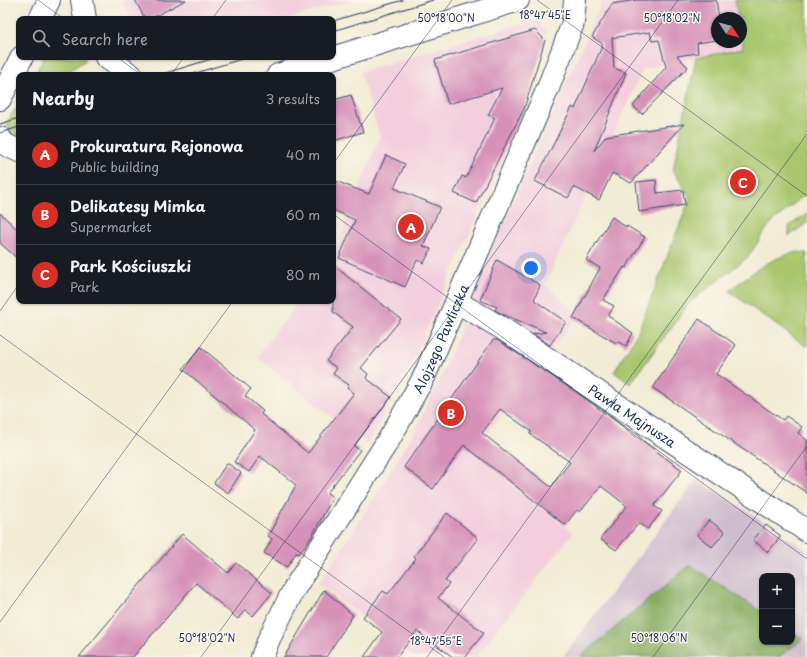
<!DOCTYPE html>
<html lang="en">
<head>
<meta charset="utf-8">
<style>
	:root { --surface:#171b24; --page:#242831; --text:#f1f3f6; --muted:#9ea1a6; --line:#363941; --accent:#d93025 }
	body { margin:0; font-family:"Playpen Sans",sans-serif; background:var(--page); color:var(--text) }
	.controls { position:absolute; right:12px; bottom:12px; display:grid; overflow:hidden; border-radius:8px; box-shadow:0 1px 3px #0004 }
	.controls button { width:36px; height:36px; display:grid; place-items:center; padding:0; border:0; border-bottom:1px solid var(--line); background:var(--surface); color:var(--text); font:20px sans-serif }
	.compass { position:absolute; left:711px; top:12px; width:36px; height:36px; border-radius:50%; background:var(--surface); box-shadow:0 1px 3px #0004; rotate:126deg }
	.you { position:absolute; left:531px; top:268px; width:14px; height:14px; margin:-10px; border:3px solid #fff; border-radius:50%; background:#1a73e8; box-shadow:0 0 0 6px #1a73e833 }
	.badge { display:grid; place-items:center; width:26px; height:26px; border-radius:50%; background:var(--accent); color:#fff; font-size:13px; font-weight:700 }
	.pin { position:absolute; translate:-50% -50%; border:2px solid #fff; box-shadow:0 1px 4px #0006 }
	.list { margin:0; padding:0; list-style:none }
	h2 { display:flex; justify-content:space-between; align-items:center; height:52px; margin:0; padding:0 16px; font-size:17px }
	h2 small { font-size:13px; font-weight:400; color:var(--muted) }
	.list li { display:grid; grid-template-columns:26px 1fr auto; gap:12px; align-items:center; box-sizing:border-box; height:60px; padding:0 16px; border-top:1px solid var(--line) }
	.list b { display:block; font-size:15px; white-space:nowrap }
	.list p { margin:0; font-size:13px; white-space:nowrap; color:var(--muted) }
	.list em { font-size:13px; font-style:normal; color:var(--muted) }
	.icon { flex:none; width:22px; height:22px; fill:none; stroke:currentColor; stroke-width:2; stroke-linecap:round; stroke-linejoin:round }
	.map { position:relative; flex:none; width:807px; height:657px; overflow:hidden }
	.search { position:absolute; background:var(--surface); box-shadow:0 1px 3px #0004; left:16px; top:16px; width:320px; height:44px; display:flex; align-items:center; gap:10px; box-sizing:border-box; padding:0 14px; border-radius:8px; color:var(--muted); font-size:15px }
	.panel { position:absolute; background:var(--surface); box-shadow:0 1px 3px #0004; left:16px; top:72px; width:320px; height:232px; border-radius:8px }
	.map>svg:first-child { display:block }
</style>
</head>
<body>
<div class="map">
<svg width="807" height="657" viewBox="0 0 807 657">
	<rect width="100%" height="100%" fill="#fbf7ec"/>
	<filter id="ink" filterUnits="userSpaceOnUse"><feTurbulence type="fractalNoise" baseFrequency=".025" numOctaves="2"/><feDisplacementMap in="SourceGraphic" scale="8" xChannelSelector="R" yChannelSelector="G"/><feConvolveMatrix kernelMatrix="1 2 1 2 8 2 1 2 1" color-interpolation-filters="sRGB"/></filter>
	<filter id="wash" filterUnits="userSpaceOnUse"><feTurbulence type="fractalNoise" baseFrequency=".012" numOctaves="4" result="noise"/><feDisplacementMap in="SourceGraphic" scale="16" xChannelSelector="R" yChannelSelector="G"/><feGaussianBlur stdDeviation="0.9" result="paint"/><feColorMatrix in="noise" values="0 0 0 0 0 0 0 0 0 0 0 0 0 0 0 0 0 1.4 0 .05"/><feComposite in="paint" operator="in"/></filter>
	<g filter="url(#wash)">
		<rect width="100%" height="100%" fill="#f2ecd4"/>
		<!-- built -->
		<path fill="#f3cfde" d="M 122,0 L 352,0 L 287,19 L 132,19 Z
			M 603,0 L 735,0 L 738,18 L 717,18 L 717,42 L 741,42 L 741,36 L 743,48 L 643,69 L 545,285 L 579,315 L 472,453 L 573,533 L 476,657 L 414,657 L 319,583 L 364,514 L 414,432 L 447,364 L 494,245 Z
			M 534,20 L 547,31 L 522,114 L 405,378 L 367,445 L 257,357 L 299,301 L 333,301 L 333,255 L 380,137 L 360,72 Z"/>
		<!-- industrial -->
		<path fill="#cfbdce" fill-rule="evenodd" d="M 697,479 L 807,550 L 807,657 L 563,657 ZM 762,576 L 792,576 L 792,642 L 762,642 Z"/>
		<!-- green -->
		<path fill="#a9c66d" stroke="#627a66" d="M 735,0 L 807,0 L 807,193 L 770,224 L 748,257 L 689,303 L 630,384 L 614,372 L 638,332 L 690,198 L 673,170 L 696,58 L 743,48 L 741,18 L 738,18 Z
			M 44,57 L 84,57 L 86,60 L 63,75 L 35,75 Z
			M 15,109 L 19,111 L 19,137 L 11,134 C 5,124 9,117 15,109 Z
			M 807,214 L 807,223 L 789,236 L 789,226 Z
			M 797,252 L 807,253 L 807,347 L 729,291 C 752,273 767,259 797,252 Z"/>
		<!-- forest -->
		<path fill="#86ab60" stroke="#506d5f" d="M 690,565 L 762,612 L 762,642 L 792,642 L 792,632 L 803,639 L 779,657 L 580,657 Z"/>
		<g id="blocks">
			<!-- building -->
			<path fill="#d691b8" fill-rule="evenodd" d="M 135,0 L 186,0 L 150,19 L 145,19 Z
				M 636,0 L 716,0 L 719,18 L 717,18 L 717,40 L 697,43 L 698,53 L 677,56 L 688,67 L 642,114 L 633,106 L 666,67 L 659,40 L 652,41 L 650,32 L 612,38 L 614,68 L 626,73 L 594,151 L 606,136 L 684,124 L 631,183 L 612,173 L 599,200 L 574,187 L 568,198 L 535,181 L 572,107 L 575,109 L 603,44 L 592,37 L 612,4 Z
				M 535,30 L 545,40 L 524,109 L 476,203 L 454,193 L 462,176 L 466,178 L 495,118 L 488,115 L 502,88 L 448,104 L 435,60 Z
				M 351,95 L 363,132 L 333,141 L 333,100 Z
				M 386,155 L 405,164 L 394,188 L 440,207 L 423,246 L 431,249 L 424,263 L 417,260 L 405,287 L 339,258 L 355,220 L 333,210 L 333,180 L 369,194 Z
				M 656,180 L 657,193 L 683,190 L 685,205 L 639,212 L 636,182 Z
				M 0,213 L 19,231 L 19,260 L 0,243 Z
				M 612,217 L 626,227 L 627,226 L 645,237 L 626,268 L 624,267 L 603,300 L 614,306 L 608,316 L 633,333 L 626,346 L 618,341 L 616,343 L 573,318 L 600,268 L 586,260 Z
				M 497,260 L 540,285 L 534,300 L 566,322 L 550,345 L 533,334 L 546,332 L 500,313 L 495,310 L 497,307 L 480,300 Z
				M 333,265 L 401,319 L 361,368 L 368,374 L 366,378 L 391,397 L 354,446 L 360,450 L 327,493 L 333,497 L 312,536 L 299,554 L 296,553 L 287,567 L 264,553 L 272,539 L 268,536 L 296,485 L 260,456 L 249,472 L 234,462 L 255,430 L 183,369 L 201,347 L 251,389 L 245,396 L 263,411 L 261,414 L 308,453 L 354,393 L 347,387 L 349,385 L 333,374 L 337,368 L 326,361 L 353,327 L 333,312 Z
				M 699,319 L 736,345 L 716,374 L 783,420 L 786,416 L 802,427 L 798,433 L 807,440 L 807,493 L 653,388 Z
				M 493,340 L 497,340 L 576,392 L 682,470 L 654,506 L 662,511 L 648,529 L 639,523 L 616,550 L 600,539 L 627,506 L 601,486 L 580,512 L 577,510 L 565,525 L 464,445 L 433,489 L 404,467 ZM 500,409 L 531,431 L 530,434 L 570,462 L 551,487 L 482,433 Z
				M 227,463 L 241,473 L 228,493 L 214,483 Z
				M 447,513 L 478,538 L 445,581 L 449,584 L 438,598 L 484,633 L 465,657 L 453,657 L 417,631 L 397,657 L 364,657 L 382,632 L 363,617 L 383,591 L 388,594 L 416,558 L 414,556 Z
				M 709,520 L 725,532 L 712,547 L 697,535 Z
				M 766,525 L 781,536 L 768,552 L 753,540 Z
				M 182,534 L 228,573 L 236,563 L 272,593 L 253,616 L 245,610 L 238,619 L 196,583 L 133,657 L 79,657 Z
				M 324,590 L 353,615 L 326,657 L 284,657 Z"/>
		</g>
	</g>
	<g filter="url(#ink)">
		<use href="#blocks" fill-opacity="0" stroke="#3b4b70" stroke-width="1"/>
		<g fill="none" stroke-linecap="round" stroke-linejoin="round">
			<defs>
				<g id="minor">
					<path d="M 82,0 L 85,19"/>
					<path d="M 40,19 L 49,0"/>
					<path d="M 106,57 L 131,75"/>
					<path d="M 278,75 L 518,0"/>
					<path d="M 0,99 L 22,57"/>
					<path d="M 0,138 L 4,144 L 19,151"/>
					<path id="s1" d="M 457,302 L 500,327 L 807,531"/>
					<path id="s2" d="M 262,657 L 269,639 L 294,589 L 391,436 L 424,377 L 548,88 L 573,23 L 575,0"/>
				</g>
			</defs>
			<!-- minor casing -->
			<use href="#minor" stroke="#3b4b70" stroke-width="24"/>
			<!-- minor -->
			<use href="#minor" stroke="#fff" stroke-width="22"/>
			<!-- tram -->
			<path stroke="#1b2f5e" stroke-width="1" d="M 333,21 L 403,0
				M 333,31 L 433,0
				M 159,75 L 218,57
				M 189,75 L 248,57
				M 0,124 L 19,118
				M 0,133 L 19,127"/>
		</g>
	</g>
	<!-- ticks -->
	<path fill="none" stroke="#1b2f5e" stroke-width="1" stroke-opacity="0.45" d="M 38,0 L 64,19M 537,0 L 807,196M 212,19 L 226,0M 117,57 L 141,75M 171,75 L 184,57M 333,164 L 452,0M 333,214 L 807,559M 0,311 L 19,284M 0,335 L 444,657M 0,622 L 233,301M 201,657 L 678,0M 427,657 L 807,134M 653,657 L 807,446"/>
	<g text-anchor="middle" dominant-baseline="central" stroke-width="3" stroke-linejoin="round" paint-order="stroke">
		<!-- street labels -->
		<g font-size="13" fill="#1b2f5e" stroke="#fbf7ec">
			<text stroke="none"><textPath href="#s2" startOffset="366">Alojzego Pawliczka</textPath></text>
			<text stroke="none"><textPath href="#s1" startOffset="209">Pawła Majnusza</textPath></text>
		</g>
	</g>
	<g font-size="10" text-anchor="middle" fill="#1b2f5e" stroke="#fbf7ec" stroke-width="3" stroke-linejoin="round" paint-order="stroke">
		<text x="545" y="19">18°47'45"E</text>
		<text x="446" y="22">50°18'00"N</text>
		<text x="672" y="22">50°18'02"N</text>
		<text x="207" y="642">50°18'02"N</text>
		<text x="659" y="642">50°18'06"N</text>
		<text x="436" y="645">18°47'55"E</text>
	</g>
</svg>
<div class="controls">
<button>+</button>
<button>−</button>
</div>
<svg class="compass" viewBox="-18 -18 36 36"><path d="M0-13l5 13h-10z" fill="#e53935"/><path d="M0 13l5-13h-10z" fill="#9ea1a6"/></svg>
<div class="you"></div>
<div class="pin badge" style="left:411px;top:227px">A</div>
<div class="pin badge" style="left:451px;top:413px">B</div>
<div class="pin badge" style="left:743px;top:182px">C</div>
<div class="search"><svg class="icon" aria-label="search" viewBox="0 0 24 24"><circle cx="10" cy="10" r="6"/><path d="M15 15l6 6"/></svg>Search here</div>
<section class="panel">
<h2>Nearby<small>3 results</small></h2>
<ul class="list">
<li><span class="badge">A</span><div><b>Prokuratura Rejonowa</b><p>Public building</p></div><em>40 m</em></li>
<li><span class="badge">B</span><div><b>Delikatesy Mimka</b><p>Supermarket</p></div><em>60 m</em></li>
<li><span class="badge">C</span><div><b>Park Kościuszki</b><p>Park</p></div><em>80 m</em></li>
</ul>
</section>
</div>
</body>
</html>
